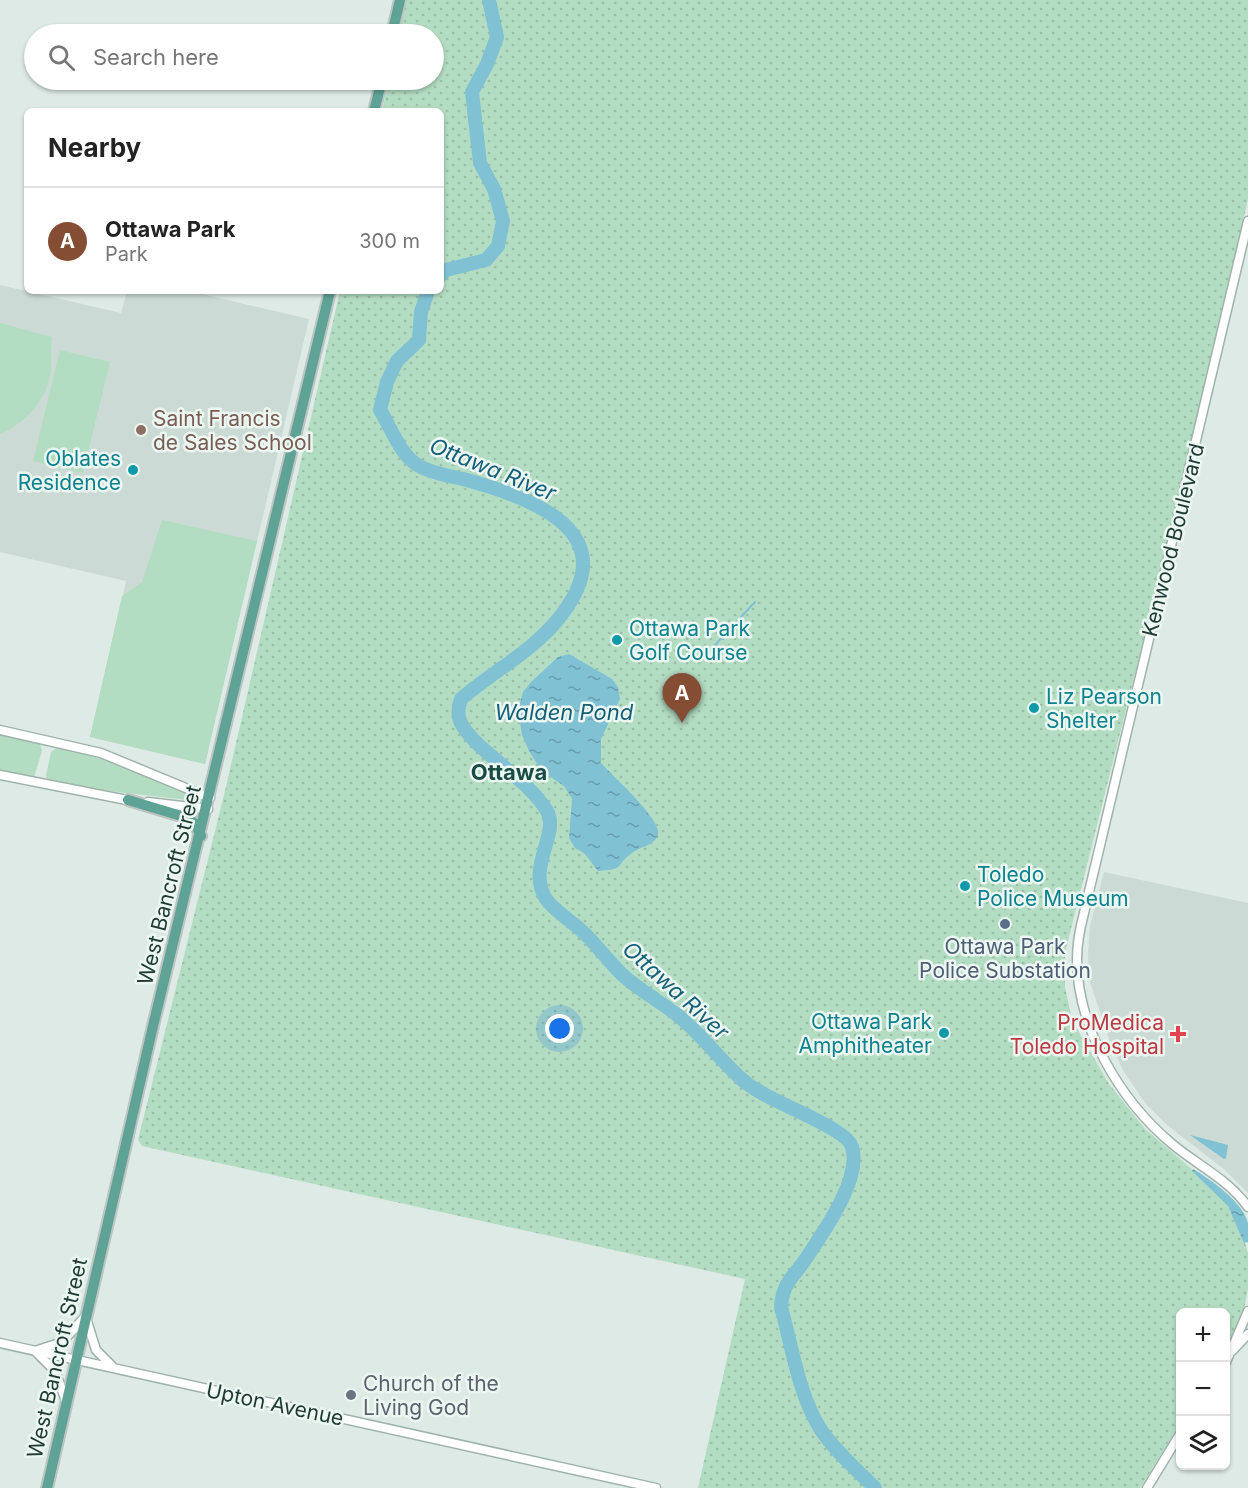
<!DOCTYPE html>
<html lang="en">
<head>
<meta charset="utf-8">
<style>
	:root { --surface:#fff; --page:#f2f2f2; --text:#222; --muted:#767676; --line:#e0e0e0; --accent:#844d34 }
	body { margin:0; font-family:Inter,sans-serif; background:var(--page); color:var(--text) }
	.controls { position:absolute; right:18px; bottom:18px; display:grid; overflow:hidden; border-radius:9px; box-shadow:0 2px 4px #0004 }
	.controls button { width:54px; height:54px; display:grid; place-items:center; padding:0; border:0; border-bottom:2px solid var(--line); background:var(--surface); color:var(--text); font:30px sans-serif }
	.you { position:absolute; left:560px; top:1029px; width:21px; height:21px; margin:-15px; border:4px solid #fff; border-radius:50%; background:#1a73e8; box-shadow:0 0 0 9px #1a73e833 }
	.badge { display:grid; place-items:center; width:39px; height:39px; border-radius:50%; background:var(--accent); color:#fff; font-size:20px; font-weight:700 }
	.pin { position:absolute; translate:-50% -50px; filter:drop-shadow(0 2px 3px #0008) }
	.pin::after { content:''; position:absolute; top:32px; width:21px; height:18px; background:inherit; clip-path:polygon(0 0,100% 0,50% 100%) }
	.list { margin:0; padding:0; list-style:none }
	h2 { display:flex; justify-content:space-between; align-items:center; height:78px; margin:0; padding:0 24px; font-size:26px }
	h2 small { font-size:20px; font-weight:400; color:var(--muted) }
	.list li { display:grid; grid-template-columns:39px 1fr auto; gap:18px; align-items:center; box-sizing:border-box; height:108px; padding:0 24px; border-top:2px solid var(--line) }
	.list b { display:block; font-size:22px; white-space:nowrap }
	.list p { margin:0; font-size:20px; white-space:nowrap; color:var(--muted) }
	.list em { font-size:20px; font-style:normal; color:var(--muted) }
	.icon { flex:none; width:33px; height:33px; fill:none; stroke:currentColor; stroke-width:2; stroke-linecap:round; stroke-linejoin:round }
	.map { position:relative; flex:none; width:1248px; height:1488px; overflow:hidden }
	.search { position:absolute; background:var(--surface); box-shadow:0 2px 4px #0004; left:24px; top:24px; width:420px; height:66px; display:flex; align-items:center; gap:15px; box-sizing:border-box; padding:0 21px; border-radius:33px; color:var(--muted); font-size:22px }
	.panel { position:absolute; background:var(--surface); box-shadow:0 2px 4px #0004; left:24px; top:108px; width:420px; height:186px; border-radius:9px }
	.map>svg:first-child { display:block }
</style>
</head>
<body>
<div class="map">
<svg width="1248" height="1488" viewBox="0 0 1248 1488">
	<defs>
		<pattern id="park-dots" width="8" height="8" patternUnits="userSpaceOnUse" patternTransform="scale(1.5)"><rect width="8" height="8" fill="#b3ddc2"/><path d="M2 2h.1M6 6h.1" fill="none" stroke="#9abea7" stroke-width="1.8" stroke-linecap="round"/></pattern>
		<pattern id="water-ripples" width="26" height="14" patternUnits="userSpaceOnUse" patternTransform="scale(1.5)"><rect width="26" height="14" fill="#80c1d4"/><path d="M2 4q2-2 4 0t4 0M15 11q2-2 4 0t4 0" fill="none" stroke="#689ead"/></pattern>
	</defs>
	<rect width="100%" height="100%" fill="#ddeae5"/>
	<!-- built -->
	<path fill="#cbdad4" d="M 0,285 L 121,313 L 127,291 L 189,291 L 309,319 L 205,764 L 90,737 L 126,581 L 0,552 Z
		M 1104,872 L 1248,903 L 1248,1193 L 1225,1170 L 1167,1125 L 1146,1104 L 1124,1072 L 1111,1045 L 1089,979 L 1088,954 L 1090,926 Z"/>
	<!-- grass -->
	<path fill="#b3ddc2" d="M 0,323 L 52,337 C 50,348 52,358 51,370 C 48,399 26,423 0,434 Z
		M 60,350 L 110,362 L 83,473 L 33,461 Z
		M 162,520 L 257,541 L 205,764 L 90,737 L 122,596 L 142,582 Z
		M 0,734 L 40,744 L 42,751 L 34,777 L 0,771 Z
		M 58,747 L 115,762 L 194,797 L 196,801 L 75,787 L 48,780 L 46,776 L 51,752 Z"/>
	<!-- park -->
	<path fill="url(#park-dots)" d="M 407,0 L 1248,0 L 1248,199 L 1188,462 L 1065,953 L 1065,987 L 1072,1020 L 1109,1084 L 1145,1129 L 1223,1196 L 1243,1236 L 1248,1253 L 1248,1288 L 1244,1310 L 1226,1348 L 1226,1312 L 1180,1312 L 1180,1424 L 1140,1488 L 698,1488 L 745,1279 L 142,1146 L 138,1140 L 225,791 L 340,291 L 441,291 L 441,111 L 382,111 L 389,80 L 434,80 L 434,34 L 399,34 Z"/>
	<!-- water -->
	<path fill="url(#water-ripples)" d="M 569,654 L 612,679 L 618,687 L 620,699 L 601,739 L 601,763 C 612,775 662,820 658,834 C 655,846 641,846 632,853 C 614,866 627,869 598,871 L 584,853 L 575,848 L 569,838 L 572,799 L 565,787 L 541,770 L 529,751 L 522,735 L 518,710 L 523,692 L 531,682 L 558,657 Z
		M 1190,1135 L 1228,1145 L 1226,1158 L 1224,1159 Z
		M 1193,1169 C 1210,1179 1243,1202 1248,1223 C 1248,1228 1248,1236 1248,1242 L 1244,1243 L 1228,1206 L 1192,1171 Z"/>
	<g fill="none" stroke-linecap="round" stroke-linejoin="round">
		<!-- stream -->
		<path stroke="#80c1d4" stroke-width="2" d="M 701,660 L 755,602"/>
		<!-- river -->
		<path stroke="#80c1d4" stroke-width="14" d="M 441,275 L 446,270 L 486,260 L 498,246 L 503,221 L 494,189 L 480,163 L 472,92 L 487,64 L 497,37 L 489,0
			M 428,291 L 421,312 L 419,340 L 397,361 L 387,382 L 380,410 C 392,429 399,454 419,466 C 433,474 451,476 467,480 C 536,499 627,534 559,618 C 532,652 493,671 461,699 C 458,707 457,713 460,721 C 472,749 527,777 547,811 C 560,833 526,868 546,899 C 554,911 572,921 583,932 C 598,946 611,965 626,978 C 644,993 664,1004 681,1018 C 705,1038 722,1063 745,1082 C 768,1102 845,1126 852,1147 C 862,1178 824,1231 807,1257 C 794,1277 783,1281 781,1307 C 792,1347 799,1396 821,1430 C 836,1452 857,1470 875,1488"/>
		<defs>
			<path id="minor" d="M 1248,221 L 1084,913 C 1080,928 1077,943 1077,959 C 1077,1027 1119,1099 1171,1143 C 1197,1165 1228,1179 1248,1207
				M 0,730 L 101,753 L 210,798
				M 0,775 L 132,801
				M 148,802 L 208,809
				M 87,1321 L 96,1350 L 112,1366
				M 0,1343 L 656,1488
				M 38,1350 L 62,1342 L 85,1317
				M 1232,1351 L 1248,1334
				M 37,1353 L 55,1371 L 66,1401
				M 1226,1362 L 1248,1311
				M 1147,1488 L 1180,1434"/>
			<path id="major" d="M 392,34 L 400,0
				M 374,111 L 382,80
				M 128,800 L 188,818 L 195,824 L 201,836
				M 47,1488 L 153,1026 L 330,291"/>
		</defs>
		<!-- minor casing -->
		<use href="#minor" stroke="#a0b2ac" stroke-width="11"/>
		<!-- major casing -->
		<use href="#major" stroke="#bcc4c2" stroke-width="14"/>
		<!-- minor -->
		<use href="#minor" stroke="#fff" stroke-width="8"/>
		<!-- major -->
		<use href="#major" stroke="#5ea396" stroke-width="10"/>
	</g>
	<!-- markers -->
	<circle fill="#8d6e63" stroke="#edf7f2" stroke-width="2" cx="141" cy="430" r="6"/>
	<g fill="#0f9aa8" stroke="#edf7f2" stroke-width="2">
		<circle cx="133" cy="470" r="6"/>
		<circle cx="617" cy="640" r="6"/>
		<circle cx="1034" cy="708" r="6"/>
		<circle cx="965" cy="886" r="6"/>
		<circle cx="944" cy="1033" r="6"/>
	</g>
	<circle fill="#5c6f8a" stroke="#edf7f2" stroke-width="2" cx="1005" cy="924" r="6"/>
	<path fill="#e0444e" stroke="#edf7f2" stroke-width="2" d="M1175 1025h6v6h6v6h-6v6h-6v-6h-6v-6h6z"/>
	<circle fill="#6b7280" stroke="#edf7f2" stroke-width="2" cx="351" cy="1395" r="6"/>
	<g text-anchor="middle" dominant-baseline="central" stroke-width="5" stroke-linejoin="round" paint-order="stroke">
		<!-- education labels -->
		<g font-size="21" fill="#785e54" stroke="#edf7f2" text-anchor="start">
			<text x="153" y="418">Saint Francis<tspan x="153" dy="24">de Sales School</tspan></text>
		</g>
		<!-- culture labels -->
		<g font-size="21" fill="#0d838f" stroke="#edf7f2" text-anchor="start">
			<text x="121" y="458" text-anchor="end">Oblates<tspan x="121" dy="24">Residence</tspan></text>
			<text x="629" y="628">Ottawa Park<tspan x="629" dy="24">Golf Course</tspan></text>
			<text x="1046" y="696">Liz Pearson<tspan x="1046" dy="24">Shelter</tspan></text>
			<text x="977" y="874">Toledo<tspan x="977" dy="24">Police Museum</tspan></text>
			<text x="932" y="1021" text-anchor="end">Ottawa Park<tspan x="932" dy="24">Amphitheater</tspan></text>
		</g>
		<!-- street labels -->
		<g font-size="21" fill="#1e3a34" stroke="#edf7f2">
			<text transform="translate(1173 540) rotate(-76)">Kenwood Boulevard</text>
			<text transform="translate(169 885) rotate(-76)">West Bancroft Street</text>
			<text transform="translate(57 1358) rotate(-77)">West Bancroft Street</text>
			<text transform="translate(275 1404) rotate(12)">Upton Avenue</text>
		</g>
		<!-- service labels -->
		<g font-size="21" fill="#4e5e75" stroke="#edf7f2">
			<text x="1005" y="946">Ottawa Park<tspan x="1005" dy="24">Police Substation</tspan></text>
		</g>
		<!-- health labels -->
		<g font-size="21" fill="#be3a42" stroke="#edf7f2" text-anchor="end">
			<text x="1164" y="1022">ProMedica<tspan x="1164" dy="24">Toledo Hospital</tspan></text>
		</g>
		<!-- worship labels -->
		<g font-size="21" fill="#5b616d" stroke="#edf7f2" text-anchor="start">
			<text x="363" y="1383">Church of the<tspan x="363" dy="24">Living God</tspan></text>
		</g>
		<!-- water labels -->
		<g font-size="22" font-style="italic" fill="#156079" stroke="#edf7f2">
			<text transform="translate(493 469) rotate(22)">Ottawa River</text>
			<text x="564" y="712">Walden Pond</text>
			<text transform="translate(676 990) rotate(42)">Ottawa River</text>
		</g>
		<!-- neighbourhood labels -->
		<g font-size="22" font-weight="bold" fill="#194d44" stroke="#edf7f2">
			<text x="509" y="772">Ottawa</text>
		</g>
	</g>
</svg>
<div class="controls">
<button>+</button>
<button>−</button>
<button><svg class="icon" aria-label="layers" viewBox="0 0 24 24"><path d="M12 4l9 5-9 5-9-5zM3 14l9 5 9-5"/></svg></button>
</div>
<div class="you"></div>
<div class="pin badge" style="left:682px;top:723px">A</div>
<div class="search"><svg class="icon" aria-label="search" viewBox="0 0 24 24"><circle cx="10" cy="10" r="6"/><path d="M15 15l6 6"/></svg>Search here</div>
<section class="panel">
<h2>Nearby<small></small></h2>
<ul class="list">
<li><span class="badge">A</span><div><b>Ottawa Park</b><p>Park</p></div><em>300 m</em></li>
</ul>
</section>
</div>
</body>
</html>
